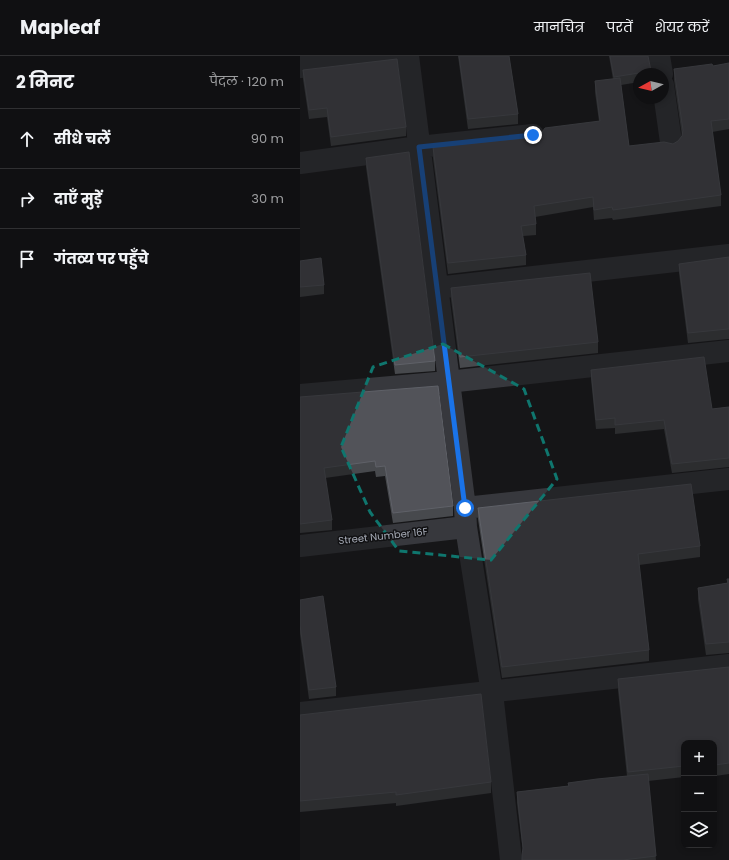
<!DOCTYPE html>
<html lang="hi">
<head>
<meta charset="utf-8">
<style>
	:root { --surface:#101012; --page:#19191b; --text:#f1f3f6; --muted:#9c9d9f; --line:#303032 }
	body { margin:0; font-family:Poppins,"Noto Sans Devanagari",sans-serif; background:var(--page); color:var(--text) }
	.controls { position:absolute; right:12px; bottom:12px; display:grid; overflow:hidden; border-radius:8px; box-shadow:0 2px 6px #0003 }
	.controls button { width:36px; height:36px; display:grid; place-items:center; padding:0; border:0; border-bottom:1px solid var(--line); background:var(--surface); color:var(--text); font:20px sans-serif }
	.compass { position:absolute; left:333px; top:12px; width:36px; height:36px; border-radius:50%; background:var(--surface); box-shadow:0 2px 6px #0003; rotate:262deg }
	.stop { position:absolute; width:12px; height:12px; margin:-9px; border:3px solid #1a73e8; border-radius:50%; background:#fff }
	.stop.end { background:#1a73e8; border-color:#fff; box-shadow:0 1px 4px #0008 }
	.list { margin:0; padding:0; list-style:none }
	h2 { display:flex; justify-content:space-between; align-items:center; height:52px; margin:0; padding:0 16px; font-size:17px }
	h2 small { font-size:13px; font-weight:400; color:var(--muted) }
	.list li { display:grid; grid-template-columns:26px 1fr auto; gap:12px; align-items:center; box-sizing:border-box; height:60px; padding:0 16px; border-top:1px solid var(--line) }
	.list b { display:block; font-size:15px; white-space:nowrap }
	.list em { font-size:13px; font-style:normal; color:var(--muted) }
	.icon { flex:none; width:22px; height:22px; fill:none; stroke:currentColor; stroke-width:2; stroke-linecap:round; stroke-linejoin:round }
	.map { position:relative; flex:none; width:429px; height:804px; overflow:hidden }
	header { display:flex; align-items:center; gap:24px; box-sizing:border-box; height:56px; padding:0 20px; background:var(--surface); border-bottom:1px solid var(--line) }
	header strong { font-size:19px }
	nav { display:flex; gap:22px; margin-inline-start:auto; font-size:14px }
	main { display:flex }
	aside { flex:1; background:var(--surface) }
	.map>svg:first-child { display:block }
</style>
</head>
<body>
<header>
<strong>Mapleaf</strong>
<nav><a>मानचित्र</a><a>परतें</a><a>शेयर करें</a></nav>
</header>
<main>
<aside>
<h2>2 मिनट<small>पैदल · 120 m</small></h2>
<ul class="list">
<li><svg class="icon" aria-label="ahead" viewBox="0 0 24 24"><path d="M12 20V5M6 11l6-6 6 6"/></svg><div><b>सीधे चलें</b></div><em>90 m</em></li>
<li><svg class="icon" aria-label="right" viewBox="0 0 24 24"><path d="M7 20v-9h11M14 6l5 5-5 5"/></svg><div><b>दाएँ मुड़ें</b></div><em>30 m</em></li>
<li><svg class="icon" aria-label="arrive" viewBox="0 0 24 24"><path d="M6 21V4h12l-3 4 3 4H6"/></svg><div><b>गंतव्य पर पहुँचे</b></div></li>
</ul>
</aside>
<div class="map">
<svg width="429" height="804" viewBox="0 0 429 804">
	<rect width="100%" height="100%" fill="#161618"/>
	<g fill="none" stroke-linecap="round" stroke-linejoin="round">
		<!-- minor -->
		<path stroke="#37383d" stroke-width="22" d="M 108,0 L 165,452 L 166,471 L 192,637 L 211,804
			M 359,0 L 362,18
			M 0,11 L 94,0
			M 363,29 L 371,86
			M 0,107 L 119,91 L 233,79
			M 136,232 L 429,199
			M 0,339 L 148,326 L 429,295
			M 165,452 L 429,423
			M 0,490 L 166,471
			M 0,657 L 429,609"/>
	</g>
	<!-- wall -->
	<path fill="#47494d" d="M 158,0 L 209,0 L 218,58 L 218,68 L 168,73 Z
		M 309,0 L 348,0 L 351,15 L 351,18 L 339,18 L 339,26 L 321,29 L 329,90 L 373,88 L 378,85 L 382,80 L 374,24 L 374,13 L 413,10 L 429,7 L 429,73 L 412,76 L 421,139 L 421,150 L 313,164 L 312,162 L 294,164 L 293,151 L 235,161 L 236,168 L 236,179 L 223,180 L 226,199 L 226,209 L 148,218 L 133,102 L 133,91 L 234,81 L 299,65 L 295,36 L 295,25 L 313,23 Z
		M 3,14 L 106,71 L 106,80 L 31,90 L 27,61 L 9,63 L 3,23 Z
		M 66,102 L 135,305 L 135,315 L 95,318 L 66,111 Z
		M 429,201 L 429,283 L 428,283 L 388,287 L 379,217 L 379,208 Z
		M 0,205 L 24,229 L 24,238 L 0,241 Z
		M 151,232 L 298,286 L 298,297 L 160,312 L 151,243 Z
		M 291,314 L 412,353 L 429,351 L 429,411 L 372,417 L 364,373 L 315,378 L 315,372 L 296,373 L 291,323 Z
		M 0,341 L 153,450 L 153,460 L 93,467 L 85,420 L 76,421 L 75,415 L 25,422 L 32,464 L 32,474 L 0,477 Z
		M 178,452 L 400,490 L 400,501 L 339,509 L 349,594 L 349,605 L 202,622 L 178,463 Z
		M 427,523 L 429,523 L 429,597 L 406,599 L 398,543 L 398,532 L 427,527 Z
		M 0,544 L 36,631 L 36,640 L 9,643 L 0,578 Z
		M 429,611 L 429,718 L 415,720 L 415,717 L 414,717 L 414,687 L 384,687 L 384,721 L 348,725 L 356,804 L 222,804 L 223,796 L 217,747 L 217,736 L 268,730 L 268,727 L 327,720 L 318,634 L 318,623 Z
		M 0,659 L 191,726 L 191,737 L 96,750 L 96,747 L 0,756 Z"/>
	<!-- building -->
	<path fill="#525359" stroke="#5f6168" d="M 159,0 L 209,0 L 218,58 L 168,63 Z
		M 310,0 L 348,0 L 351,15 L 314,21 Z
		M 97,3 L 106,71 L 31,81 L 27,52 L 9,54 L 3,14 Z
		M 429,7 L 429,63 L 411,65 L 421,139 L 313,154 L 312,151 L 294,154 L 293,141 L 234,150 L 236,168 L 221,170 L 226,199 L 148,207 L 133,91 L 234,81 L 241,78 L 245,72 L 300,65 L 295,25 L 320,22 L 329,90 L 364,86 L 373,88 L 378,85 L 382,80 L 383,74 L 374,13 L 412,8 L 413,10 Z
		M 109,96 L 135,305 L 95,309 L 66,102 Z
		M 429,201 L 429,273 L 428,273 L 388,277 L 379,208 Z
		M 21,202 L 24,229 L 0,231 L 0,205 Z
		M 290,217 L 298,286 L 160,301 L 151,232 Z
		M 404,301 L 412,353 L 429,351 L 429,402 L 372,408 L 364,364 L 315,369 L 315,362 L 296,364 L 291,314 Z
		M 138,330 L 153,450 L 93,457 L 85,410 L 76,411 L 75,405 L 24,412 L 32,464 L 0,468 L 0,341 Z
		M 391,428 L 400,490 L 338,498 L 349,594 L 202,611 L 178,452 Z
		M 427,523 L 429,523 L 429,586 L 406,588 L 398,532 L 428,527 Z
		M 23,540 L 36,631 L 9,634 L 0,569 L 0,544 Z
		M 429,611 L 429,707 L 415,709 L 415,706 L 414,706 L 414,687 L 384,687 L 384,710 L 328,716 L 318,623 Z
		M 181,638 L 191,726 L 96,739 L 96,736 L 0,745 L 0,659 Z
		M 348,718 L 356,800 L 323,804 L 222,804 L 222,799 L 223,792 L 217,736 L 269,730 L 268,727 L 297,723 Z"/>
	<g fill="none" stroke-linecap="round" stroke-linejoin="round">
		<!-- route -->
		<path stroke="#1a73e8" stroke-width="5" d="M 165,452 L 119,91 L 233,79"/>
	</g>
	<!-- marked area -->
	<path d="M0 0H429V804H0ZM 143,288 L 224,333 L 257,423 L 191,504 L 99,495 L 70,456 L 41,391 L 73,311 Z" fill="#161618" fill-opacity=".55" fill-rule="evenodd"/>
	<path fill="none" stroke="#0f766e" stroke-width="3" stroke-dasharray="8 5" stroke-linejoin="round" d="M 143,288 L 224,333 L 257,423 L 191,504 L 99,495 L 70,456 L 41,391 L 73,311 Z"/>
	<g text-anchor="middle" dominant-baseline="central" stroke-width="3" stroke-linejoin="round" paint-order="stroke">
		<!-- street labels -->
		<g font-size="10" fill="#a8adb8" stroke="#111113">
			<text transform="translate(83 480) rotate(-6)">Street Number 16F</text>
		</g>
	</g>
</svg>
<div class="controls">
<button>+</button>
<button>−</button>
<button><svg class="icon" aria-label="layers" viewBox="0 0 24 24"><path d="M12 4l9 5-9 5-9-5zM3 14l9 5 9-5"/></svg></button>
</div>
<svg class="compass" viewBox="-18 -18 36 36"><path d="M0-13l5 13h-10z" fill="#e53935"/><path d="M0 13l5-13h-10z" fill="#9c9d9f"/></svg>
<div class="stop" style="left:165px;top:452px"></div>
<div class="stop end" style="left:233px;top:79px"></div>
</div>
</main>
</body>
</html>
